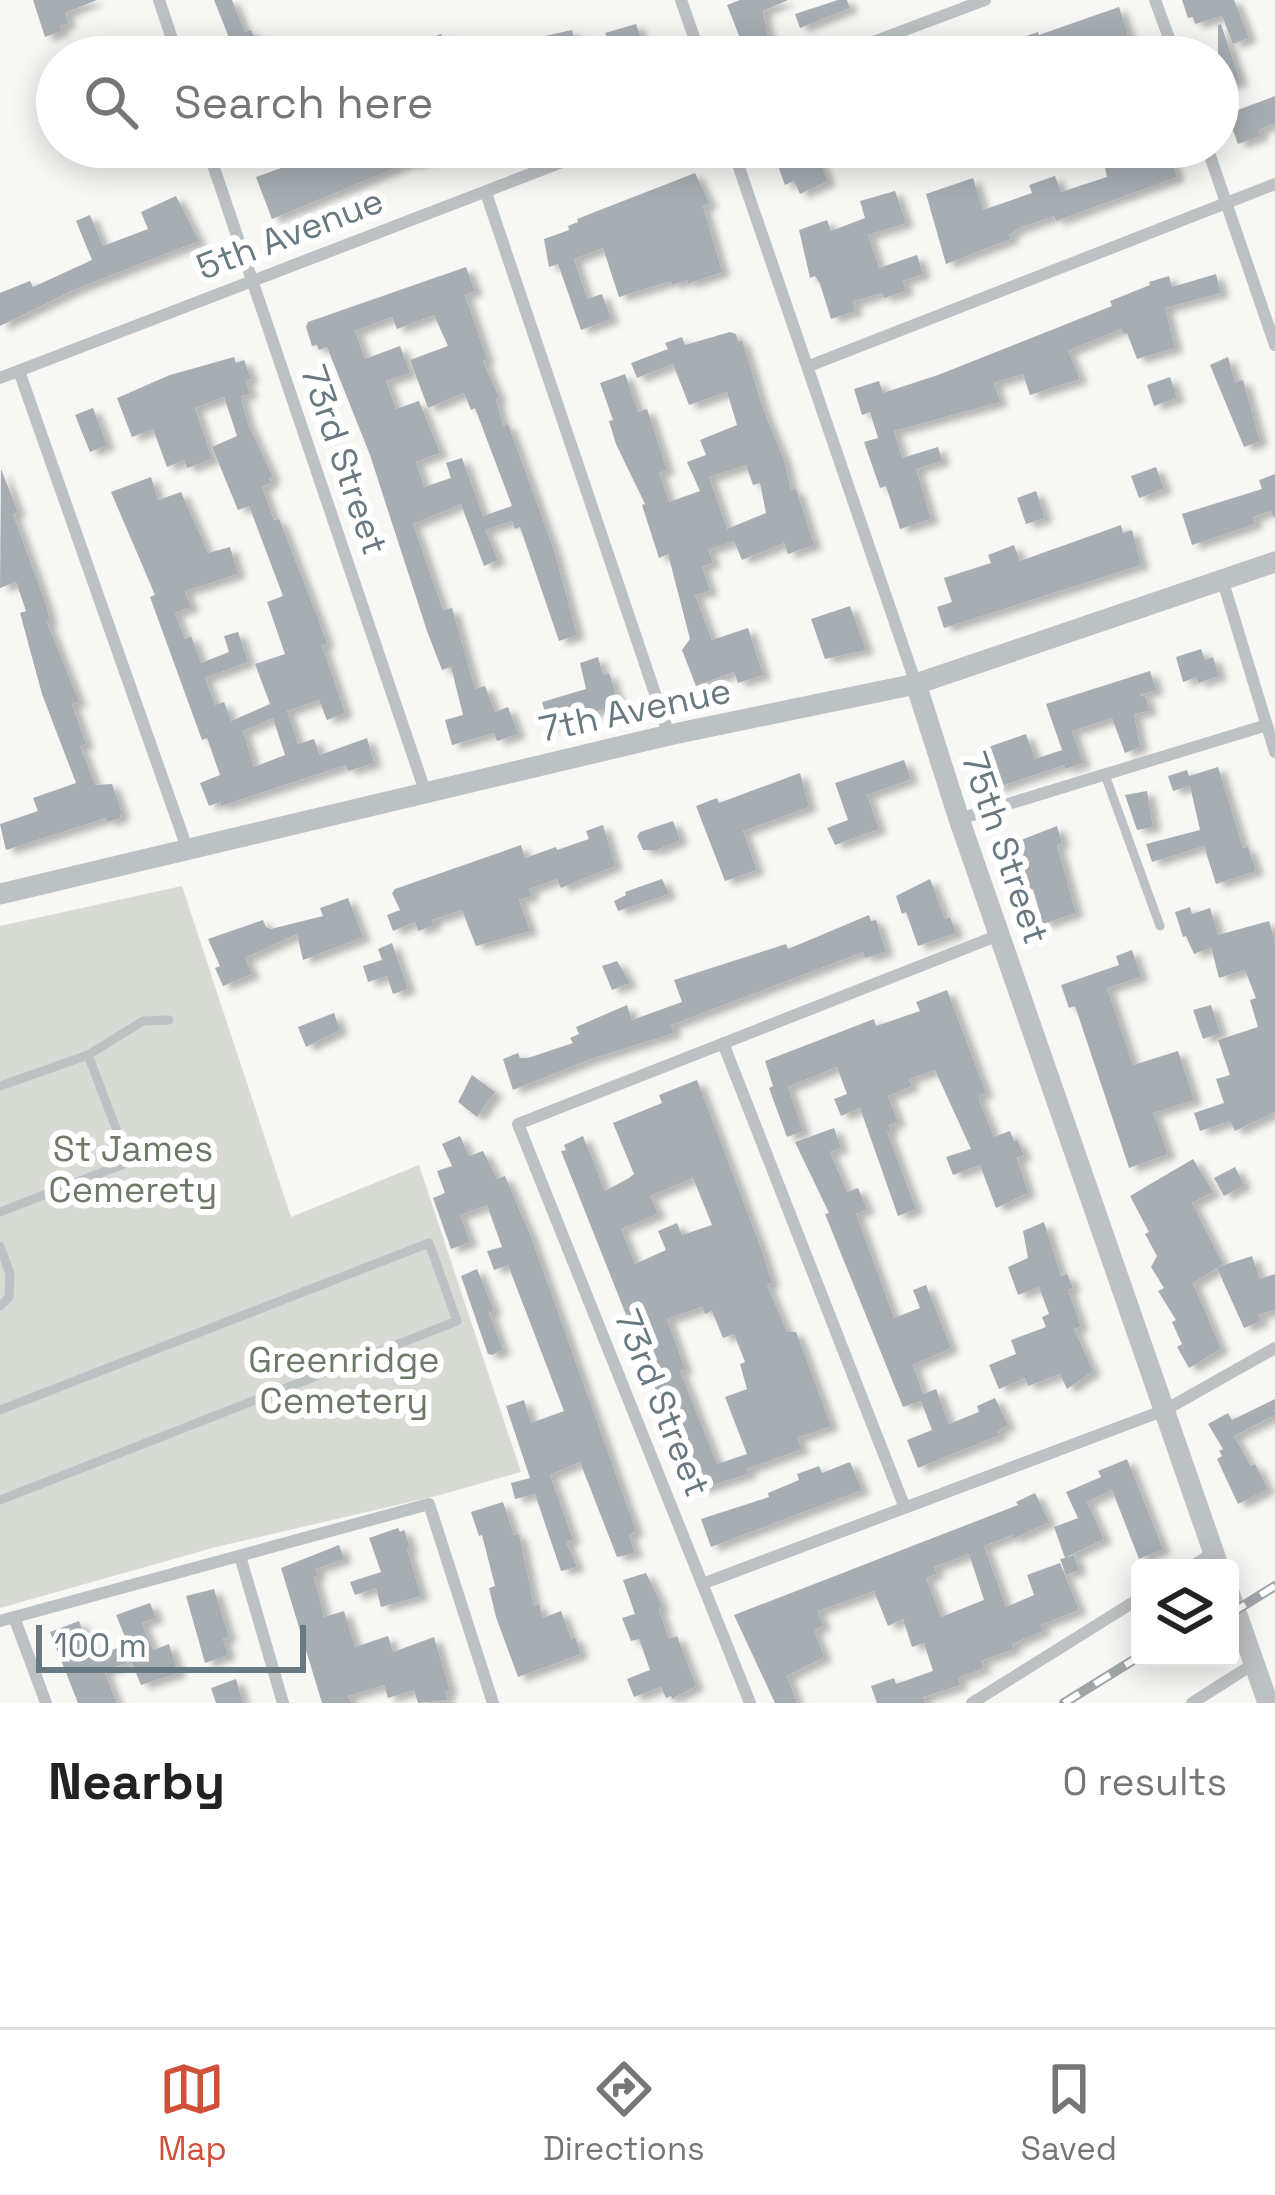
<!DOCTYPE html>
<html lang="en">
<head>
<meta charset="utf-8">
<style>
	:root { --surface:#fff; --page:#f6f6f6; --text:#222; --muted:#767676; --line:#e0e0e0; --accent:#d1503a }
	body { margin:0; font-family:"Space Grotesk",sans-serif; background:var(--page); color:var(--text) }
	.controls { position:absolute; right:36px; bottom:36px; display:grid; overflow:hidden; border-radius:12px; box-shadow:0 6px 30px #0003 }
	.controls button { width:108px; height:108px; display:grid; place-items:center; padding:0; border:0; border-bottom:3px solid var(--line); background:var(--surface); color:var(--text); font:60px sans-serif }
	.scale { position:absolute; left:36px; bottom:30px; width:270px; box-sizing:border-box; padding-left:12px; border:6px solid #697982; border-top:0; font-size:33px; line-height:42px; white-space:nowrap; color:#697982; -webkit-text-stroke:9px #fff; paint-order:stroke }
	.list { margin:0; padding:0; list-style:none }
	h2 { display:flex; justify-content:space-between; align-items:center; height:156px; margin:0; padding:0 48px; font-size:51px }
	h2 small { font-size:39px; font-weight:400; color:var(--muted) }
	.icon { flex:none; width:66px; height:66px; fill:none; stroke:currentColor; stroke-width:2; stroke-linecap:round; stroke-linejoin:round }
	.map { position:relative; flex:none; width:1275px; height:1703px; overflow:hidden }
	.search { position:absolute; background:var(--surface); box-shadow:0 6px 30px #0003; left:36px; right:36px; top:36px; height:132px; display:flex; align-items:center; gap:30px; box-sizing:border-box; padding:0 42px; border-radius:66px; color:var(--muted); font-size:45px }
	.sheet { height:324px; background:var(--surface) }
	nav { display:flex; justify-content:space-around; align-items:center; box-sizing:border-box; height:168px; border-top:3px solid var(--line); background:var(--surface); font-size:33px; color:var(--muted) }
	nav a { display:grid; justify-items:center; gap:6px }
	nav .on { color:var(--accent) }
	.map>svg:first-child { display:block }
</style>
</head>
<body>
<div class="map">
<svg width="1275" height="1703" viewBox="0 0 1275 1703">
	<defs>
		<filter id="shadow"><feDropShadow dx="8" dy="4.5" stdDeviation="3" flood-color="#0004"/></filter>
	</defs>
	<rect width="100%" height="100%" fill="#f7f7f4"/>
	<!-- green -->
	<path fill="#d7dbd4" d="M 182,886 L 291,1217 L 419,1165 L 521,1472 L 440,1495 L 216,1547 L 0,1608 L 0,926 Z"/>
	<!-- building -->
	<path fill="#a7aeb3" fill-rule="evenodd" filter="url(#shadow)" d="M 33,0 L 97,0 L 65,13 L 69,23 L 60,26 L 62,31 L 45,37 Z
		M 214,0 L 232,0 L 245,32 L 251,30 L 260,52 L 249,57 L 204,57 L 232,45 Z
		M 740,0 L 788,0 L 763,11 L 770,50 L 746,57 L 742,53 L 737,54 L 733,40 L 740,38 L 727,5 Z
		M 838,0 L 847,0 L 850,8 L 800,28 L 795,14 Z
		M 1182,0 L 1234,0 L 1249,38 L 1233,44 L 1222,16 L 1195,24 L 1193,17 L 1188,18 Z
		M 1119,7 L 1128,35 L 1071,57 L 1023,57 L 1017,39 L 1038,32 L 1039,35 Z
		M 636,24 L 642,42 L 649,40 L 654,57 L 606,57 L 606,53 L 614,51 L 605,33 Z
		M 1221,24 L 1240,81 L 1218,88 L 1218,25 Z
		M 572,30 L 579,57 L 550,57 L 549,51 L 534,57 L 514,57 L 509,44 Z
		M 441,34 L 449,57 L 386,57 L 405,47 Z
		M 1275,96 L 1275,123 L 1259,130 L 1261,136 L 1238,144 L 1227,114 Z
		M 299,147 L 456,147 L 456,148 L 411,165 L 410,162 L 272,219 L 256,177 L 284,167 L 280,155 Z
		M 771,147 L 813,147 L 828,181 L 800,194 L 794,181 L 785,185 Z
		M 1162,153 L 1169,154 L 1177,177 L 1056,221 L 1054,216 L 1019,228 L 1009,235 L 1011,239 L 946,264 L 926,194 L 973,178 L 983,210 L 1032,193 L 1029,185 L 1055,176 L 1061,192 L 1107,177 L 1105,168 Z
		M 695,173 L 710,204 L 703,206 L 722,272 L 688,284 L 687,280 L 672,285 L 671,281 L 619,297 L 603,248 L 574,259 L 587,299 L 602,294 L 611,319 L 581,330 L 558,264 L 549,267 L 544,239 L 569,230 L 568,226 L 578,222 L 577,219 Z
		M 895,191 L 906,223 L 868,235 L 879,268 L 917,255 L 923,274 L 903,281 L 906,291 L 884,298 L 882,293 L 853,302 L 855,311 L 831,319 L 820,284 L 815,276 L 810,278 L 799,230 L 827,220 L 831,231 L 865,218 L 860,201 Z
		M 176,196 L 199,241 L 76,289 L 0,326 L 0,293 L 30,281 L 33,287 L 92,260 L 76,221 L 90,215 L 103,246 L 148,229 L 141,212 Z
		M 466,267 L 475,291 L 465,295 L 487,359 L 483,361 L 499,398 L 496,399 L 503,426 L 508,424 L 554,550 L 577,635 L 559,641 L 520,527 L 515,529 L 512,521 L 485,530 L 498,560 L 484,566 L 461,504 L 413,524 L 443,610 L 452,608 L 475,689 L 485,686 L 495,712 L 508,707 L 518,734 L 497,741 L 494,733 L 452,745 L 445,720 L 463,715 L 451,667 L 442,670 L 427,631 L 370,455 L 327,347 L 319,350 L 317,345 L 312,346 L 306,327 L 308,322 ZM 434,315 L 448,346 L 410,360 L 428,408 L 464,393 L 471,410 L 475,408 L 512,506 L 483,516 L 462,458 L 446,463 L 451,478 L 424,487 L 416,462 L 440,453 L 419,401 L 396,409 L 386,381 L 410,373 L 400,346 L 365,359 L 355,331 L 392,317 L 397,329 Z
		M 1216,274 L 1221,293 L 1165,308 L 1175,348 L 1137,359 L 1127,333 L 1124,334 L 1121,329 L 1068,351 L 1080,379 L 1030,395 L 1023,374 L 994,383 L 1000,402 L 894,431 L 902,458 L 938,447 L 942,461 L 916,469 L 931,519 L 900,529 L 886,486 L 880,488 L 864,442 L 878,438 L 870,412 L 862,415 L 854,389 L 879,381 L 883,393 L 938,375 L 1112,306 L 1110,301 L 1150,285 L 1149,282 L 1169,276 L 1172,287 Z
		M 730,332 L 736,334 L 738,342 L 742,340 L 763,409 L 784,460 L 791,490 L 796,489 L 814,545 L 788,554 L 784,543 L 742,560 L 734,541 L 708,550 L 713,563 L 702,567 L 710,591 L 695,595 L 712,640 L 748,628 L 763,675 L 738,683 L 734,672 L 696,686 L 682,650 L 690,639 L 668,554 L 659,558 L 642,505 L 645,504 L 616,444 L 609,421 L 613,420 L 600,383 L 625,374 L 638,412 L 647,409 L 667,470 L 659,473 L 669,502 L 700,491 L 687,462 L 706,455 L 700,440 L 737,425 L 727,392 L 689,405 L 673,364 L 637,378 L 631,363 L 668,349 L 665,343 L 682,337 L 685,345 ZM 746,465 L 753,485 L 760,483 L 766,513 L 727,529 L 709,477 Z
		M 234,357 L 236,363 L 244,360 L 251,379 L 245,380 L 250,394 L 241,396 L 247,422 L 273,477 L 269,478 L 271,483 L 262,487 L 274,520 L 279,519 L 319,621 L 327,644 L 322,646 L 345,713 L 327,720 L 319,700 L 287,711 L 298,744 L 314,739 L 320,755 L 367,738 L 374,763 L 348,771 L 346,765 L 221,806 L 220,802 L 209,806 L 200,783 L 220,775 L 207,738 L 202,740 L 150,597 L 155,595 L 111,492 L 151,477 L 158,500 L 181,492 L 208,553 L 230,547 L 238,574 L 185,591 L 191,607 L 175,613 L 185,639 L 191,636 L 201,663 L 229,652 L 224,636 L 238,632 L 248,662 L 205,678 L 215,705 L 224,702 L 231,721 L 270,704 L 255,664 L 285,654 L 267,602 L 283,596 L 249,506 L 238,510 L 212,447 L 237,436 L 224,397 L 195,408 L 212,459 L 187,468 L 184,460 L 167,467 L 153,429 L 132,437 L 117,398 L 170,375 ZM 273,718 L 285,755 L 254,767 L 243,731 Z
		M 1228,357 L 1235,382 L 1243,380 L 1260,441 L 1244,447 L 1210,365 Z
		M 1170,377 L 1177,398 L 1154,406 L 1147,385 Z
		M 93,408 L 107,445 L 90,452 L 75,415 Z
		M 1156,467 L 1164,489 L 1139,498 L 1131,476 Z
		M 1,469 L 18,512 L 13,514 L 46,605 L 50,621 L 47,622 L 79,702 L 72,704 L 86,744 L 80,746 L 95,785 L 112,784 L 121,811 L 120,818 L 107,822 L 106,818 L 6,850 L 0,824 L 38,811 L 33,798 L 76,783 L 42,694 L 20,613 L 26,611 L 16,582 L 0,588 Z
		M 1275,474 L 1275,518 L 1270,511 L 1253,517 L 1255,524 L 1192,545 L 1182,514 L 1262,489 L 1259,480 Z
		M 1036,491 L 1045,518 L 1026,524 L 1017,498 Z
		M 1121,525 L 1123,533 L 1132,530 L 1141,565 L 944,628 L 937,607 L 952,602 L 944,578 L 991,563 L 988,555 L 1014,545 L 1020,561 Z
		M 850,606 L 866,650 L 825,659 L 811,619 Z
		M 1201,649 L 1205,660 L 1213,657 L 1219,676 L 1198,683 L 1197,677 L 1183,682 L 1176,657 Z
		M 598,657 L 603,675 L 609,673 L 619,704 L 549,726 L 542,702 L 586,689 L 580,663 Z
		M 1150,671 L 1156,690 L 1139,695 L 1146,697 L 1149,711 L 1134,714 L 1140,747 L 1125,753 L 1112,718 L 1072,731 L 1083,763 L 1065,769 L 1064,765 L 996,788 L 983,749 L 1026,734 L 1035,759 L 1062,750 L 1046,704 Z
		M 904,760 L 911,779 L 867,795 L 879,829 L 835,845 L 827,828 L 848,820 L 835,783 Z
		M 1218,767 L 1243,848 L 1248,847 L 1256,871 L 1216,884 L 1204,846 L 1152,862 L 1146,844 L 1200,830 L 1190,786 L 1173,791 L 1168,776 L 1187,770 L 1189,776 Z
		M 800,773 L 809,807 L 743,831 L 757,870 L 725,881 L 696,806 L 717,798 L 719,803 Z
		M 1147,791 L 1153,827 L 1137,830 L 1125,795 Z
		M 673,821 L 680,840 L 657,850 L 643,850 L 637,836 L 640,832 Z
		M 603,825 L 615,866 L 561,888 L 557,879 L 529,889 L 532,896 L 519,900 L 530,931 L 476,946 L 462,910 L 432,920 L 434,925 L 418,931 L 415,922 L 393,931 L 387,915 L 400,910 L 392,893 L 395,889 L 521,845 L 525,858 L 556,847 L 557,850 L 589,839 L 586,831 Z
		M 1057,826 L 1062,843 L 1057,845 L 1076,913 L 1043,924 L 1033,889 L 1027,891 L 1016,842 Z
		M 662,879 L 669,894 L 618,911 L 614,901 L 626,895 L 625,892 Z
		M 930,879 L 945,919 L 950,917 L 956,933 L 918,946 L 906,912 L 902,914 L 896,896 Z
		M 348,898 L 363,937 L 303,960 L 297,934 L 245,958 L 252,974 L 223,986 L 215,968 L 220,966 L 208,939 L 263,920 L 266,927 L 271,929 L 323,916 L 320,908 Z
		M 1190,907 L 1192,914 L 1210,908 L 1218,935 L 1269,921 L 1275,942 L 1275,1112 L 1235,1131 L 1230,1121 L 1200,1131 L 1194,1113 L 1224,1103 L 1216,1079 L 1230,1075 L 1218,1040 L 1258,1027 L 1250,1000 L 1256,998 L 1245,970 L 1219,978 L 1211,947 L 1194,954 L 1186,936 L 1183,937 L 1175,912 Z
		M 869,915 L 871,921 L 876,920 L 886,952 L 865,958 L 863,952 L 671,1025 L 674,1033 L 588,1060 L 513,1090 L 503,1059 L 518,1053 L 520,1058 L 528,1058 L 573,1043 L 570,1038 L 579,1034 L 576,1027 L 627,1005 L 632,1020 L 682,1002 L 674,980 L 786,944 L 788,949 Z
		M 392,943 L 408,989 L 393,994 L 387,976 L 368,982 L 363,966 L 382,960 L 378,949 Z
		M 1132,950 L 1141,977 L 1107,988 L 1133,1065 L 1178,1051 L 1194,1100 L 1153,1113 L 1168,1154 L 1129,1168 L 1075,1006 L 1069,1008 L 1061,985 L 1119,965 L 1116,956 Z
		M 617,961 L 630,983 L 612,990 L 602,966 Z
		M 947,990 L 986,1093 L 979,1095 L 979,1100 L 994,1137 L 1010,1131 L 1014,1141 L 1017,1140 L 1024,1155 L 1017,1158 L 1028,1193 L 996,1208 L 980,1165 L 953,1175 L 946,1157 L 971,1149 L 935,1070 L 909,1079 L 912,1086 L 888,1096 L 898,1122 L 889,1125 L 891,1131 L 887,1132 L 916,1209 L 898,1216 L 860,1108 L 841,1116 L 834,1099 L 847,1094 L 837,1067 L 788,1087 L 803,1131 L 787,1137 L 769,1088 L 773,1086 L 765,1061 L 874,1019 L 876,1026 L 920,1011 L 916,1002 Z
		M 1211,1005 L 1220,1033 L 1203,1039 L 1193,1010 Z
		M 334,1013 L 340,1030 L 306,1047 L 298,1027 Z
		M 472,1075 L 495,1092 L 477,1117 L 458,1102 Z
		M 697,1080 L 761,1248 L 772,1283 L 767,1285 L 787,1332 L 796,1332 L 831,1426 L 797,1438 L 802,1449 L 747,1469 L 748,1474 L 700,1489 L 671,1428 L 561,1151 L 566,1150 L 564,1145 L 583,1136 L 605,1191 L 629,1178 L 634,1174 L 613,1123 L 662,1103 L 659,1095 ZM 693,1178 L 712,1225 L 682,1235 L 677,1223 L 658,1231 L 666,1250 L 635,1264 L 621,1229 L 658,1214 L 650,1196 ZM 702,1307 L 705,1314 L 712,1311 L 723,1338 L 734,1334 L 745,1362 L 740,1364 L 747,1389 L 725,1397 L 747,1454 L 717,1464 L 680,1371 L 685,1369 L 667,1319 Z
		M 834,1128 L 841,1148 L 830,1152 L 847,1192 L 858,1188 L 867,1209 L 856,1214 L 894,1318 L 920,1308 L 913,1290 L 926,1285 L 951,1348 L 913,1365 L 923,1394 L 936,1389 L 949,1424 L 979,1412 L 977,1406 L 995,1398 L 1008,1425 L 997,1431 L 1000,1435 L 918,1468 L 907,1440 L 932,1430 L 921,1401 L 903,1407 L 825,1214 L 829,1213 L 795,1142 Z
		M 460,1136 L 469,1156 L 483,1151 L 497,1179 L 505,1176 L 531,1237 L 636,1531 L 629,1535 L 635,1553 L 617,1557 L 580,1462 L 550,1475 L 573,1540 L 566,1542 L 577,1567 L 561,1571 L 535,1494 L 515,1499 L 511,1483 L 530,1478 L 506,1406 L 524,1400 L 531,1423 L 564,1411 L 508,1265 L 494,1270 L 487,1251 L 502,1247 L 487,1205 L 460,1215 L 470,1242 L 451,1249 L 433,1198 L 445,1193 L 437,1171 L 452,1166 L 442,1144 Z
		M 1193,1159 L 1213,1192 L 1192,1203 L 1223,1264 L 1218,1267 L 1252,1256 L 1260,1279 L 1275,1274 L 1275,1310 L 1258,1315 L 1261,1321 L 1244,1328 L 1217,1268 L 1193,1283 L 1221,1349 L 1189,1368 L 1177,1347 L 1182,1344 L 1172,1322 L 1176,1320 L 1158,1291 L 1164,1288 L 1151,1267 L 1157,1256 L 1145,1234 L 1149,1232 L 1130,1196 Z
		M 1235,1167 L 1244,1185 L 1224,1196 L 1214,1178 Z
		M 1044,1222 L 1061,1276 L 1067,1274 L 1073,1288 L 1068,1290 L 1081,1327 L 1074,1329 L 1093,1371 L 1067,1389 L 1060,1374 L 1028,1386 L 1025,1378 L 999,1389 L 989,1365 L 1016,1354 L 1011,1340 L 1046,1327 L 1042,1317 L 1049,1314 L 1039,1287 L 1018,1295 L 1008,1267 L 1028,1258 L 1023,1231 Z
		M 477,1269 L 494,1311 L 489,1313 L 503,1350 L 492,1355 L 488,1354 L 461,1276 Z
		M 1275,1399 L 1275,1415 L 1234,1436 L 1251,1466 L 1255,1464 L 1268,1489 L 1238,1504 L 1217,1459 L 1222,1456 L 1219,1451 L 1223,1449 L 1208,1424 L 1228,1413 L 1232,1420 Z
		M 1127,1459 L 1163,1549 L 1139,1559 L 1112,1490 L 1087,1502 L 1104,1539 L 1067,1557 L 1074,1555 L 1079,1570 L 1066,1575 L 1060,1559 L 1065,1558 L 1054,1527 L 1078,1518 L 1066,1492 L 1101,1477 L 1098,1471 Z
		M 850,1462 L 862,1490 L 711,1547 L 701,1519 L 769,1497 L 768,1493 L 799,1480 L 797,1474 L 819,1466 L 822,1473 Z
		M 1035,1493 L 1049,1522 L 1013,1539 L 1012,1535 L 984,1546 L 1006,1607 L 1034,1595 L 1027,1575 L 1060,1563 L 1079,1610 L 1040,1625 L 1043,1631 L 1012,1644 L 1014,1649 L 981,1661 L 984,1668 L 958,1678 L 960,1685 L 923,1697 L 925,1703 L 877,1703 L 871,1686 L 894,1678 L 896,1684 L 933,1671 L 924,1643 L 912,1647 L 903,1619 L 888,1626 L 874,1591 L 818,1611 L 823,1626 L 814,1630 L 824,1657 L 787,1676 L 797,1703 L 775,1703 L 734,1615 L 1018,1505 L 1016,1502 ZM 969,1554 L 984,1600 L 941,1617 L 926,1578 L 937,1574 L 934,1567 Z
		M 503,1502 L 514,1535 L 519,1534 L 534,1606 L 539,1604 L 543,1618 L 561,1611 L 571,1639 L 575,1637 L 581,1654 L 518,1677 L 496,1617 L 489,1588 L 495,1586 L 482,1535 L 479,1536 L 471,1512 Z
		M 398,1528 L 400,1532 L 404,1530 L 410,1547 L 407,1549 L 421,1596 L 381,1607 L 376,1588 L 355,1595 L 350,1582 L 381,1572 L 369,1538 Z
		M 339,1545 L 344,1559 L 316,1569 L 318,1576 L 314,1577 L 324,1617 L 344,1611 L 355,1647 L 388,1636 L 393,1652 L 434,1637 L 450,1691 L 445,1692 L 448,1700 L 418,1703 L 414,1690 L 388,1698 L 384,1685 L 348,1696 L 351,1703 L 322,1703 L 281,1568 Z
		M 646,1573 L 662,1606 L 659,1610 L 669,1639 L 677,1636 L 696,1686 L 672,1699 L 671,1696 L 666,1698 L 661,1687 L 634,1697 L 627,1679 L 650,1670 L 639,1639 L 631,1641 L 622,1618 L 635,1614 L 623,1580 Z
		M 214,1589 L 229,1637 L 223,1639 L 228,1655 L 205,1663 L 186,1596 Z
		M 150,1603 L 156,1618 L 142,1623 L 153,1650 L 169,1644 L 178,1673 L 141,1685 L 131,1661 L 104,1671 L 117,1703 L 78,1703 L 50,1632 L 79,1621 L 93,1657 L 128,1644 L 116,1615 Z
		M 236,1679 L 243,1703 L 216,1703 L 211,1688 Z"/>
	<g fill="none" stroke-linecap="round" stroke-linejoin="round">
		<!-- service -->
		<path stroke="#bcc1c4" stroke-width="9" d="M 1105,775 L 1160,926
			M 0,1086 L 88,1055 L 143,1021 L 169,1020
			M 0,1212 L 129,1162 L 88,1055
			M 0,1246 L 10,1274 L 9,1297 L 0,1306
			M 0,1410 L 429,1243 L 457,1321 L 0,1500"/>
		<!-- minor -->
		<path stroke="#bcc1c4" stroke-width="12" d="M 159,0 L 178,57
			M 681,0 L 701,57
			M 1155,0 L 1176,57
			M 833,57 L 985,0
			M 207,147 L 425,791
			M 732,147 L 916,684
			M 1207,147 L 1275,345
			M 486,193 L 669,735
			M 809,366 L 1275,184
			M 19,371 L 187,848
			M 0,378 L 601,147
			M 1223,582 L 1275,752
			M 959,819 L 1267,725
			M 723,1043 L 905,1508
			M 240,1556 L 283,1703
			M 1189,1568 L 1213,1553
			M 702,1584 L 1165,1410 L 1275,1348
			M 14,1617 L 46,1703
			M 0,1621 L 429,1504 L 493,1703
			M 750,1703 L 518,1124 L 999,935
			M 972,1703 L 1140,1598
			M 1192,1703 L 1255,1663"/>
		<!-- tertiary -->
		<path stroke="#bcc1c4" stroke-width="21" d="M 916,684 L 959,819 L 1219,1568
			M 0,894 L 669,735 L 916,684 L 1275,562
			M 1230,1595 L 1268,1703"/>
		<defs>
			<path id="rail" d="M 1230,1614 L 1275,1586
				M 1064,1703 L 1140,1656"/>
		</defs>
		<!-- rail casing -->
		<use href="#rail" stroke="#9fa6aa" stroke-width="10"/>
		<!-- rail -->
		<use href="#rail" stroke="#fff" stroke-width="6" stroke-dasharray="18" stroke-linecap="butt"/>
	</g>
	<g text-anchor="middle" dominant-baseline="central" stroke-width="12" stroke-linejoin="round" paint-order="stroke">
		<!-- street labels -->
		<g font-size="36" fill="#697982" stroke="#fff">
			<text transform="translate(290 234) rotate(-21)">5th Avenue</text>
			<text transform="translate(344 460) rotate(71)">73rd Street</text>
			<text transform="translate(635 710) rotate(-12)">7th Avenue</text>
			<text transform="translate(1005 848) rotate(71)">75th Street</text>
			<text transform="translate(662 1403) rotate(68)">73rd Street</text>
		</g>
		<!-- park labels -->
		<g font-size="36" fill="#6d7a67" stroke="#fff">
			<text x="133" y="1149">St James<tspan x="133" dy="41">Cemerety</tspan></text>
			<text x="344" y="1360">Greenridge<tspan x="344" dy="41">Cemetery</tspan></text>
		</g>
	</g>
</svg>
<div class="controls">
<button><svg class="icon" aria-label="layers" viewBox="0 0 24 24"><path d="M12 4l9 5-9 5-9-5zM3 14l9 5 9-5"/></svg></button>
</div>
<div class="scale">100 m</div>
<div class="search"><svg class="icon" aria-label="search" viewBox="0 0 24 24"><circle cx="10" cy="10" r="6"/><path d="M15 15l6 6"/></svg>Search here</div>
</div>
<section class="sheet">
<h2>Nearby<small>0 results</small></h2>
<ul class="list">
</ul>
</section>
<nav>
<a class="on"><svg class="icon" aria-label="map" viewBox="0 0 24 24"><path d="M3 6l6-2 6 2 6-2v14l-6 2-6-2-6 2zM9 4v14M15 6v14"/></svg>Map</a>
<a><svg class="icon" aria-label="directions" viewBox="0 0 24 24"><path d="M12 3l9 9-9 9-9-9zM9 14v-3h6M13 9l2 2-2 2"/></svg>Directions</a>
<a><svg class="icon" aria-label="saved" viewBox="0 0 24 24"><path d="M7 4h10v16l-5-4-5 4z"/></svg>Saved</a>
</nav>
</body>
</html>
